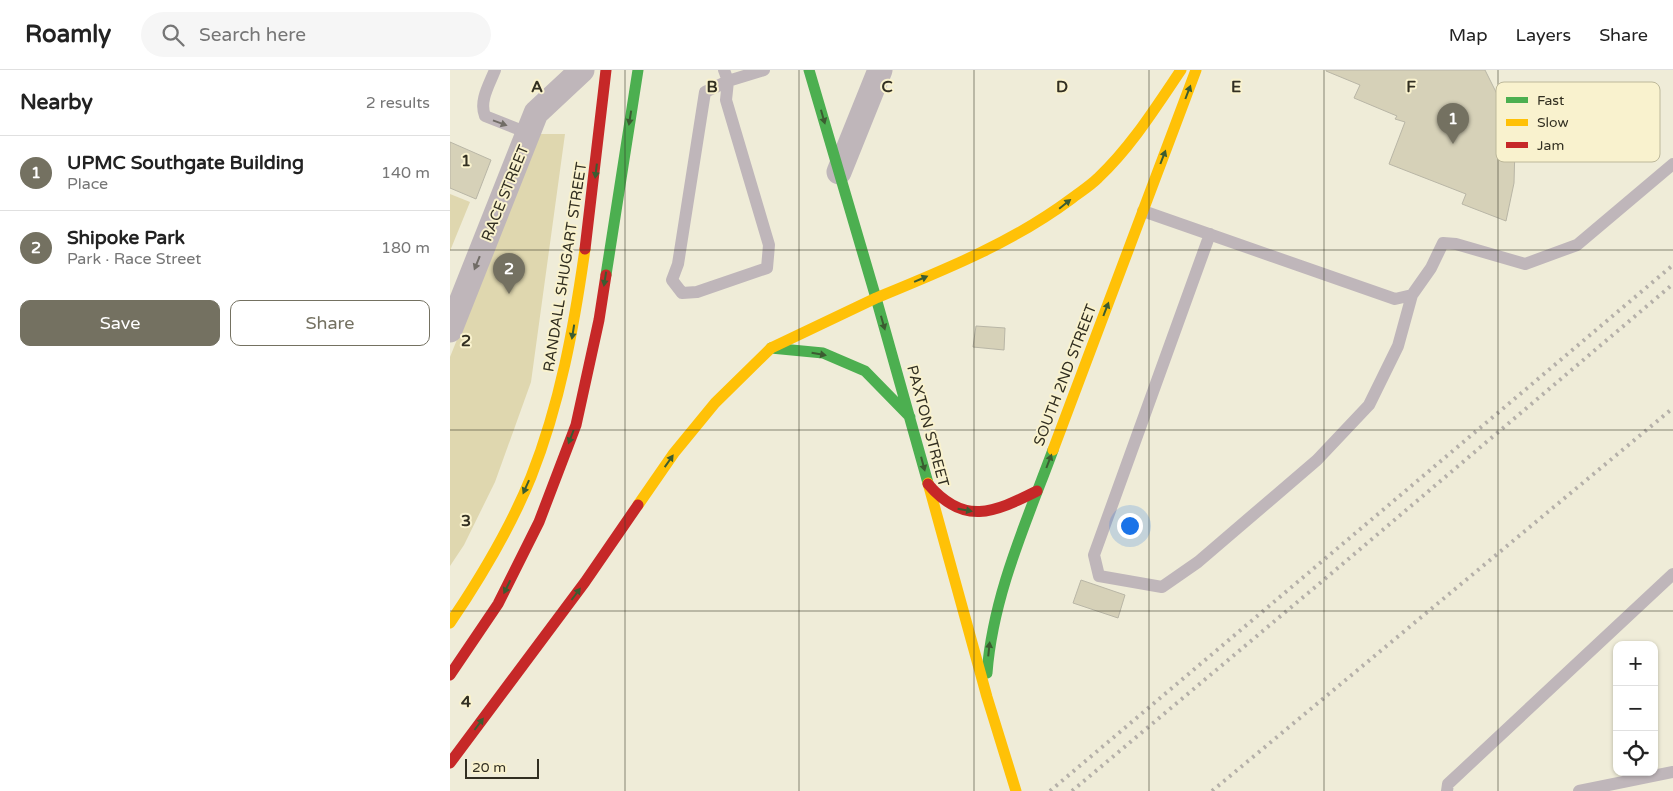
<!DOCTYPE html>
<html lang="en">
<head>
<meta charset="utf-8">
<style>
	:root { --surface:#fff; --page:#f6f6f6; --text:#222; --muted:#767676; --line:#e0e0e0; --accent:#747161 }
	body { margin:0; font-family:"Varela Round",sans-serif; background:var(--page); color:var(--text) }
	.controls { position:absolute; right:15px; bottom:15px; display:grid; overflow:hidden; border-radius:10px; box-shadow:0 1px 4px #0004 }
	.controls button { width:45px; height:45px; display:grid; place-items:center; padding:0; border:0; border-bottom:1px solid var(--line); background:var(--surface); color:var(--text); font:25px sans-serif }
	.scale { position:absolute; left:15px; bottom:12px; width:74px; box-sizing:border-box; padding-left:5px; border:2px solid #322f21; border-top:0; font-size:14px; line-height:18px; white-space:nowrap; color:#322f21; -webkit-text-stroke:4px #f9f2ce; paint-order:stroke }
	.you { position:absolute; left:679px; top:455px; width:18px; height:18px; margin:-12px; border:4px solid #fff; border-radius:50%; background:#1a73e8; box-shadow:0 0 0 8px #1a73e833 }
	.badge { display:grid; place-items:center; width:32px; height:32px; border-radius:50%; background:var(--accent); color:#fff; font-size:16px; font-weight:700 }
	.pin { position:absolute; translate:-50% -41px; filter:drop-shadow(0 1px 2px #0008) }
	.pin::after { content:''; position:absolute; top:26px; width:18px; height:15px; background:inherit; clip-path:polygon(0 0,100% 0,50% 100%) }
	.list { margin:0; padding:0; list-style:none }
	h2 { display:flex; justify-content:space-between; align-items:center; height:65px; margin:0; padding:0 20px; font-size:21px }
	h2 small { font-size:16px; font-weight:400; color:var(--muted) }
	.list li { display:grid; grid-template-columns:32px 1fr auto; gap:15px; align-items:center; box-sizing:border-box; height:75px; padding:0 20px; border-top:1px solid var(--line) }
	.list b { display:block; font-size:19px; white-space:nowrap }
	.list p { margin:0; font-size:16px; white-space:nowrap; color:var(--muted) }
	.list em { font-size:16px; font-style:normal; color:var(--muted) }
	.actions { display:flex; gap:10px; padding:15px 20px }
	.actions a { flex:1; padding:11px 0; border:1px solid var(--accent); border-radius:10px; text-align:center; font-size:18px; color:var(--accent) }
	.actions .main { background:var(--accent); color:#fff }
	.icon { flex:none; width:28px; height:28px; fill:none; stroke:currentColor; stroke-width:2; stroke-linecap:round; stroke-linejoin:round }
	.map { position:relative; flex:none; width:1223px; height:721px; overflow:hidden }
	header { display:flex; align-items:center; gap:30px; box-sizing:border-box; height:70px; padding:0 25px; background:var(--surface); border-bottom:1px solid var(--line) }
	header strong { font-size:24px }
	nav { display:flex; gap:28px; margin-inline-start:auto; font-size:18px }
	.search { width:350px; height:45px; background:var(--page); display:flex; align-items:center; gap:12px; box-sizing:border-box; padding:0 18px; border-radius:28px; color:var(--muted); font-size:19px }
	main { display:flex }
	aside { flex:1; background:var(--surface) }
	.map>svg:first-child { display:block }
</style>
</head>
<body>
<header>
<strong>Roamly</strong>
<div class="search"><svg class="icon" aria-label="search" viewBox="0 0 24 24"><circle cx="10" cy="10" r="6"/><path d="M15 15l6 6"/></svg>Search here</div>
<nav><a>Map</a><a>Layers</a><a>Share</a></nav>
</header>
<main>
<aside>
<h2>Nearby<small>2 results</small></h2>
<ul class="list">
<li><span class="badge">1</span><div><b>UPMC Southgate Building</b><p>Place</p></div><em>140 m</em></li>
<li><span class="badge">2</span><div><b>Shipoke Park</b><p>Park · Race Street</p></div><em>180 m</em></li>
</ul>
<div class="actions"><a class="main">Save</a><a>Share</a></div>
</aside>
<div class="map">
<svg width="1223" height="721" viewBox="0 0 1223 721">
	<rect width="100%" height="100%" fill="#efecd8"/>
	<!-- green -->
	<path fill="#dfd7af" d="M 90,64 L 115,64 L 81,312 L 45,412 L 14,475 L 0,496 L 0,287 Z
		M 0,124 L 20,132 L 0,181 Z"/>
	<!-- building -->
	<path fill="#d6d1b8" stroke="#b9b6a6" d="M 876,0 L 1035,0 L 1060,50 L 1052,71 L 1065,76 L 1064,113 L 1056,151 L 1012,134 L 1016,124 L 939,94 L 955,52 L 945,49 L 947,46 L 904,28 L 910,15 L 876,1 Z
		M 0,72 L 41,90 L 26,129 L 0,118 Z
		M 526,256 L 555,258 L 554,280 L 523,277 Z
		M 631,510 L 675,525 L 668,548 L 623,533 Z"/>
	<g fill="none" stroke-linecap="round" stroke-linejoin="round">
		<!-- lane -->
		<path stroke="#bfb6ba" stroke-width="12" d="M 45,0 C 39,15 29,31 35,46 L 78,63
			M 274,0 L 278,11 L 276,30 L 319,175 L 317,198 L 247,222 L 232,223 L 222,210 L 228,194 L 255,22 L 278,11 L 314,0
			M 693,141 L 945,229 L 962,225 L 981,198 L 993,173 L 1006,174 L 1075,194 L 1127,175 L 1223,94
			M 760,164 L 644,485 L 649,506 L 712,517 L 748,492 L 867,390 L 919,335 L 948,276 L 962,225
			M 997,721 L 998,714 L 1223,504
			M 1129,721 L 1223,702"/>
		<!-- street -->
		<path stroke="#bfb6ba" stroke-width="25" d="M 389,102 L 430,0
			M 0,260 L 86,43 L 132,0"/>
		<!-- fast -->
		<path stroke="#4caf50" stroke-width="11" d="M 359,0 L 426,228 L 478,413
			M 156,205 L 188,0
			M 321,278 L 373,283 L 415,301 L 460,347
			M 537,603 C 543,525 576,453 603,380"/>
		<!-- slow -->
		<path stroke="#ffc107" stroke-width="11" d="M 426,228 C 494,200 562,173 621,129 C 630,122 640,116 648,108 C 681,77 706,37 731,0
			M 603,380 L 746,0
			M 478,413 L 537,627 L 566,721
			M 188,435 L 224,383 L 265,333 L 321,278 L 426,228
			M 0,553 C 31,507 60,459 81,407 C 110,334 124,257 135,179"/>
		<!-- jam -->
		<path stroke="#c62828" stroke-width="11" d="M 135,179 L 156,0
			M 478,414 C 514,456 543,443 587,421
			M 0,605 L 48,534 L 89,452 L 126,355 L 149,250 L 156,205
			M 0,693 L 135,512 L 188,435"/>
		<!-- rail -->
		<path stroke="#b5b0a9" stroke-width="4" stroke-dasharray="2.5 5" stroke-linecap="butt" d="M 600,721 L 1223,195
			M 622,721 L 876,508 L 1223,214
			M 762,721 L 1223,338"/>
	</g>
	<!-- one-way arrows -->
	<defs><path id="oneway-solid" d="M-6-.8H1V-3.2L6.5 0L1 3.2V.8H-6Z" transform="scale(1.25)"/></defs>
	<g fill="#3b5c31">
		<use href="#oneway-solid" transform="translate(738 22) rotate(-69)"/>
		<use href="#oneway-solid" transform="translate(373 47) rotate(74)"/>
		<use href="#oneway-solid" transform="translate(180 48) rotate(99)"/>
		<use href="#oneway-solid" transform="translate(713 87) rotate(-69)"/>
		<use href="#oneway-solid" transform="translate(146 101) rotate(97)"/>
		<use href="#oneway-solid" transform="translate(615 134) rotate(-39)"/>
		<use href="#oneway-solid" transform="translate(155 209) rotate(99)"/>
		<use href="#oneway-solid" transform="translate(471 209) rotate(-23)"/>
		<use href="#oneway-solid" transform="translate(656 239) rotate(-69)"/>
		<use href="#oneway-solid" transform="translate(433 253) rotate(74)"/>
		<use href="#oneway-solid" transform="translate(123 262) rotate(99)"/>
		<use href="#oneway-solid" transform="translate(369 284) rotate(10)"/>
		<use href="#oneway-solid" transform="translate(121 367) rotate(111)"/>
		<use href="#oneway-solid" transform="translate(219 391) rotate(-55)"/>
		<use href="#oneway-solid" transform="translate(599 391) rotate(-69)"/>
		<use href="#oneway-solid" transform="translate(473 394) rotate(75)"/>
		<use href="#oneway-solid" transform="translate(76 417) rotate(114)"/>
		<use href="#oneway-solid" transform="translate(515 440) rotate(10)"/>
		<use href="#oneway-solid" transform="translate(57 517) rotate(116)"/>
		<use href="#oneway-solid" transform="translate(126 524) rotate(-53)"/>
		<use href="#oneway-solid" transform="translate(539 579) rotate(-84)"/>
		<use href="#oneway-solid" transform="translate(29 654) rotate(-53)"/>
	</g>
	<g fill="#716c66">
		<use href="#oneway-solid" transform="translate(50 53) rotate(20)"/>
		<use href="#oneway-solid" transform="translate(27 193) rotate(112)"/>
	</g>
	<!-- grid -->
	<path fill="none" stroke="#322f21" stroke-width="1" stroke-opacity="0.55" d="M 175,0 L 175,721M 349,0 L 349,721M 524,0 L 524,721M 699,0 L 699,721M 874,0 L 874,721M 1048,0 L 1048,721M 0,180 L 1223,180M 0,360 L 1223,360M 0,541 L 1223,541"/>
	<g text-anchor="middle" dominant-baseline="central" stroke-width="4" stroke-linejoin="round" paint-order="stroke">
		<!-- street labels -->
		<g font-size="15" fill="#322f21" stroke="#f9f2ce">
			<text transform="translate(55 123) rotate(-68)">RACE STREET</text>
			<text transform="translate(115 197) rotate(-81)">RANDALL SHUGART STREET</text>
			<text transform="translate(615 305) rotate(-69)">SOUTH 2ND STREET</text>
			<text transform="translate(478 356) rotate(75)">PAXTON STREET</text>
		</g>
	</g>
	<!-- legend -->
	<rect x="1046" y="12" width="164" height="80" rx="8" fill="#f9f2ce" stroke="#bdb89a" stroke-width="1"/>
	<rect x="1056" y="27" width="22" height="6" fill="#4caf50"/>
	<rect x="1056" y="49" width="22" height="7" fill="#ffc107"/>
	<rect x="1056" y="72" width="22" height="6" fill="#c62828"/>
	<g font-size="14" fill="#322f21">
		<text x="1087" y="35">Fast</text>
		<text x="1087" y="57">Slow</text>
		<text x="1087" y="80">Jam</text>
	</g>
	<g font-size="16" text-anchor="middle" font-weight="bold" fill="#322f21" stroke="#f9f2ce" stroke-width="4" stroke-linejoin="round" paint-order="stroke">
		<text x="87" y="22">A</text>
		<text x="262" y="22">B</text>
		<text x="437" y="22">C</text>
		<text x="612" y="22">D</text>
		<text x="786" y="22">E</text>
		<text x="961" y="22">F</text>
		<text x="16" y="96">1</text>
		<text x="16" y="276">2</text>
		<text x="16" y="456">3</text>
		<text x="16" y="637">4</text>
	</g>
</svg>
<div class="controls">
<button>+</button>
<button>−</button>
<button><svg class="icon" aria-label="locate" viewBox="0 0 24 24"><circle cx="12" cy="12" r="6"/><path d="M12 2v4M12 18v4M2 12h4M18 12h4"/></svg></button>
</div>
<div class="scale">20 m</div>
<div class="you"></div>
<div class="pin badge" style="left:1003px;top:74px">1</div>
<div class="pin badge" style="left:59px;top:224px">2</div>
</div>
</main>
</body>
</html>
